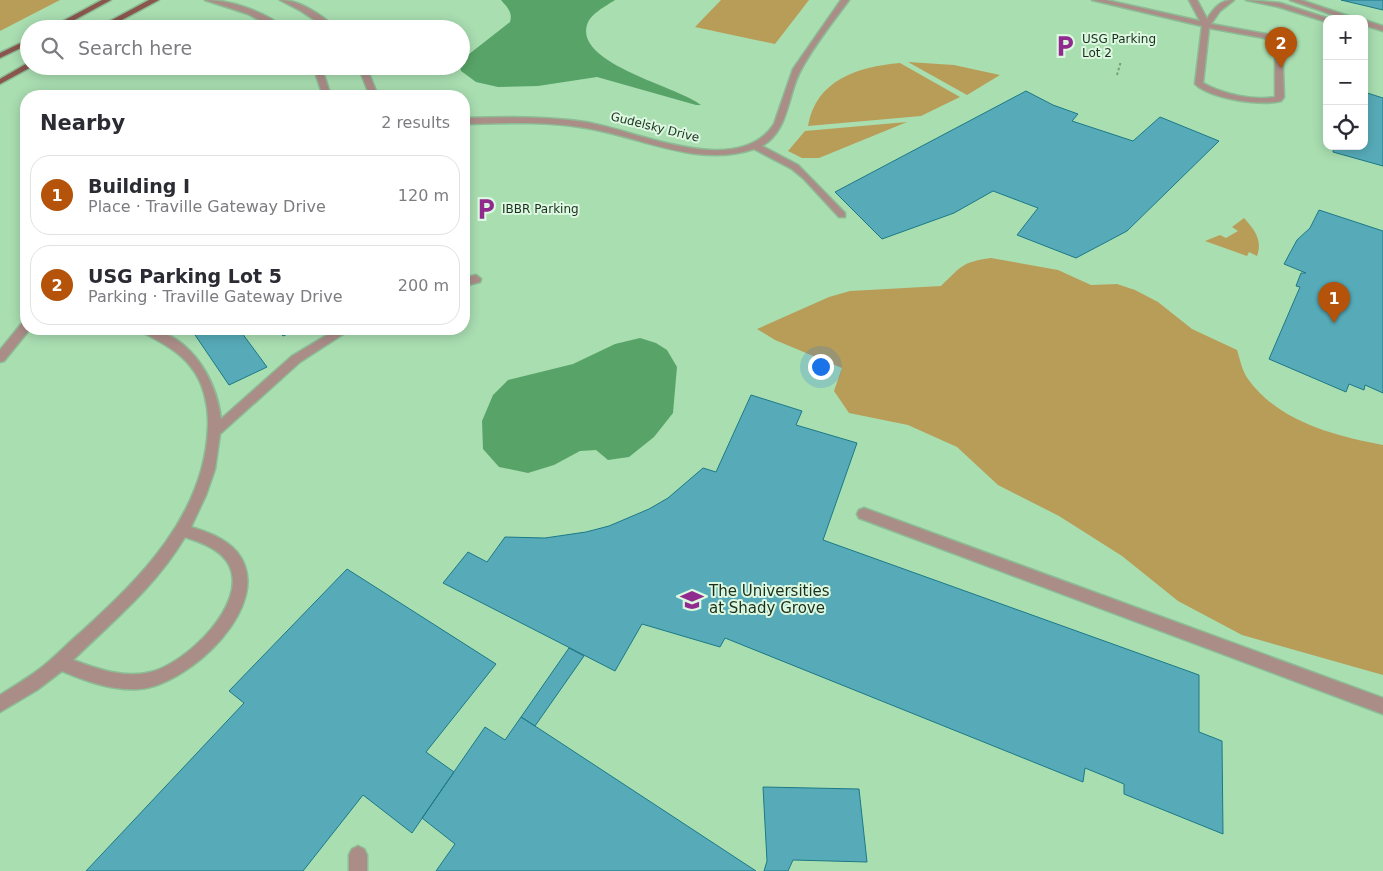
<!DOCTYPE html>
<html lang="en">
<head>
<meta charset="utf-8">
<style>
	:root { --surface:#fff; --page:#f7f7f7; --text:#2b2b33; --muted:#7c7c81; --line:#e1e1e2; --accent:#b45309 }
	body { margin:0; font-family:"DejaVu Sans",sans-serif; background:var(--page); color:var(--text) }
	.controls { position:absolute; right:15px; top:15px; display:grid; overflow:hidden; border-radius:10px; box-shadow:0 2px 12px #0003 }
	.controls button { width:45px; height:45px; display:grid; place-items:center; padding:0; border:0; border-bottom:1px solid var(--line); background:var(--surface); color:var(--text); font:25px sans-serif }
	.you { position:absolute; left:820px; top:366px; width:18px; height:18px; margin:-12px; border:4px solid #fff; border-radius:50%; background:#1a73e8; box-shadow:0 0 0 8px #1a73e833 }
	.badge { display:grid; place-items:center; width:32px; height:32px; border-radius:50%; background:var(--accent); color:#fff; font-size:16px; font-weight:700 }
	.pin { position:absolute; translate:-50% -41px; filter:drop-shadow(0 1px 2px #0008) }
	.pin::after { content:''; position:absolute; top:26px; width:18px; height:15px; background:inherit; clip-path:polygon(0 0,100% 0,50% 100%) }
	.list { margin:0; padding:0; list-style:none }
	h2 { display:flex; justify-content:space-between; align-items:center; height:65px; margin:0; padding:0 20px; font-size:21px }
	h2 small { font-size:16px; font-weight:400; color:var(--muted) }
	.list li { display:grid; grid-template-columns:32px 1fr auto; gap:15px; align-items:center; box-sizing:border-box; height:80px; margin:0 10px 10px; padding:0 10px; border:1px solid var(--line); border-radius:20px }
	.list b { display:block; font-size:19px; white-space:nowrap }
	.list p { margin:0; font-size:16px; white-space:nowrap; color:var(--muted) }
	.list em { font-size:16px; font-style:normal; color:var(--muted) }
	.icon { flex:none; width:28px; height:28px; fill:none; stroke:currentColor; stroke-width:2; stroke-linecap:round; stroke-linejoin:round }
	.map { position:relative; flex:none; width:1383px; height:871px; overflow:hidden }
	.search { position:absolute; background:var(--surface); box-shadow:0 2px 12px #0003; left:20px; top:20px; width:450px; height:55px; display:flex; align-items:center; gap:12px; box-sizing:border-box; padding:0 18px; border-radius:28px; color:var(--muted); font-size:19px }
	.panel { position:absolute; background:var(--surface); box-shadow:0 2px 12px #0003; left:20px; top:90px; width:450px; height:245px; border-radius:20px }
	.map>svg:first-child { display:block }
</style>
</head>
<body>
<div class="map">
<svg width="1383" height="871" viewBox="0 0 1383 871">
	<rect width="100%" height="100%" fill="#a9deb1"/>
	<!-- green -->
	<path fill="#b89d58" d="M 0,0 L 60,0 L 0,31 Z
		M 721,0 L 809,0 L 775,44 L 695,27 Z
		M 908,62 L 954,65 L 1000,75 L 967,95 Z
		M 900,63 L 960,97 L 921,116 L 808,126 C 816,80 857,67 900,63 Z
		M 907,122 L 819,158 L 802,158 L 788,151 L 805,131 Z
		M 1244,218 C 1254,229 1263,240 1257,256 L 1249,252 L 1247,256 L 1205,241 L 1220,235 L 1226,238 L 1238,231 L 1232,227 Z
		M 991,258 L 1058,270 L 1091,285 L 1117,284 L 1135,290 L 1158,302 L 1192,329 L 1237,350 C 1240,359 1242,371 1248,379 C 1278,421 1334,436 1383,445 L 1383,675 L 1242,635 L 1178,601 L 1122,556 L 1059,516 L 998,485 L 957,447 L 908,425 L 849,413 L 834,391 L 842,368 L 775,340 L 757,329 L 829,297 L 850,291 L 941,286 C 961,267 961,262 991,258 Z"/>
	<!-- water -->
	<path fill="#58a468" d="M 501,0 L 615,0 C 606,6 590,14 587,25 C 575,64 680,87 701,105 L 696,105 L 597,77 L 538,86 L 498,87 L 476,82 L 461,71 L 460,66 L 464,58 L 510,22 C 513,12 507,7 501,0 Z
		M 640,338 L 656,343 L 667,350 L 677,367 L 673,413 L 654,437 L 629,457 L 608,460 L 596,450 L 580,451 L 554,465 L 528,473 L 499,467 L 483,449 L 482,421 L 493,395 L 508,380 L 573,364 L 615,344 Z"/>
	<!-- building -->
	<path fill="#57abb9" stroke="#1c7986" d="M 1341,0 L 1383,0 L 1383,10 Z
		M 1026,91 L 1053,105 L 1078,114 L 1072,121 L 1133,141 L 1160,117 L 1219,141 L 1127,231 L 1076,258 L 1017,235 L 1038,208 L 993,191 L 954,213 L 882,239 L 835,192 Z
		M 1364,92 L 1383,98 L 1383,166 L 1333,152 L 1334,146 L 1364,146 Z
		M 1319,210 L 1383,231 L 1383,393 L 1365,385 L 1364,390 L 1349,384 L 1346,392 L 1269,359 L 1300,287 L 1296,286 L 1301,273 L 1306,273 L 1284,264 L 1297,240 L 1310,228 Z
		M 191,329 L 239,329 L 267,367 L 229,385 Z
		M 277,329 L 299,329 L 283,336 Z
		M 751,395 L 802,411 L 796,425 L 857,443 L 823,540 L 1199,675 L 1199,732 L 1222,741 L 1223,834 L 1124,794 L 1124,784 L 1085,768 L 1083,782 L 725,638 L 720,647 L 642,624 L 615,671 L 443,583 L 468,552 L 487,562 L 505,537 L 545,538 L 586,532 L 609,526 L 649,509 L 668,498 L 703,468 L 716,472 Z
		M 347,569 L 496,664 L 426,752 L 454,772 L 412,833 L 363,795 L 303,871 L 86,871 L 244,703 L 229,691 Z
		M 569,648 L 584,656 L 535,726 L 521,717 Z
		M 521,717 L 535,726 L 756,871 L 436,871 L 455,844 L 422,818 L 485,727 L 505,740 Z
		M 763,787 L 859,789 L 867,862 L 793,860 L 788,871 L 764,871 L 767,861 Z"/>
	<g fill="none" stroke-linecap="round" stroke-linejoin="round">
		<defs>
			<path id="minor" d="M 205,0 C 232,0 265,12 286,29 L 276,29 L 248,14 Z
				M 280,0 C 300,0 322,15 337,29 L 328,29 L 301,11 Z
				M 841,0 L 849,0 C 833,22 815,44 802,68 C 787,93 790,130 762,146 L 798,165 L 845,213 L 845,217 L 839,217 L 803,178 L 792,169 L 754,149 C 697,168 642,137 586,128 C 545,121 505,123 464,124 L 464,118 C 505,117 545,116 585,122 C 636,130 738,180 774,124 L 793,69 Z
				M 1092,0 L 1106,0 L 1200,21 L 1189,0 L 1197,0 L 1207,19 C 1214,8 1220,0 1234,0 L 1220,11 L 1211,24 L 1266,34 L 1282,40 L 1284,97 L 1281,101 C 1260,106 1211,99 1195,84 L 1202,26 ZM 1209,28 L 1264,38 L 1275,43 L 1275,97 C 1254,101 1222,94 1203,83 Z
				M 1246,0 L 1280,3 L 1330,19 L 1327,19 L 1327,22 L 1279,7 Z
				M 1290,0 L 1301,0 L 1357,19 L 1345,19 Z
				M 1364,20 L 1383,26 L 1383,31 L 1364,25 Z
				M 313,66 L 321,66 L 331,96 L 323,96 Z
				M 358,66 L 366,66 L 378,96 L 370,96 Z
				M 476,275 L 481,279 L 480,282 L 464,286 L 464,278 Z
				M 26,322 L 26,329 L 30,329 L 4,361 L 0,362 L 0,350 L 22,323 Z
				M 141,329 C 187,329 216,377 221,419 L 292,356 L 337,329 L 351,329 L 300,362 L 220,434 L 215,469 L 206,495 L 191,527 C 207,532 225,538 237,552 C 278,603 188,686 139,689 C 112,691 86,681 62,671 L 37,690 L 0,712 L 0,695 C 14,686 28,678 41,668 C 55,657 67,644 80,633 C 141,578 205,514 208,427 C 209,407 204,383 191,367 C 179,351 159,341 142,332 ZM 185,537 C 200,542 221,549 229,565 C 249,604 185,664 151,672 C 125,679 97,669 73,660 C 113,621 156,586 185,537 Z
				M 864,508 L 1383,698 L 1383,714 L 859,518 L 857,514 L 859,510 Z
				M 358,846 L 364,849 L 367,855 L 367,871 L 349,871 L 349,855 L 352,849 Z"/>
			<path id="major" d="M 102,0 L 111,0 L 58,29 L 48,29 Z
				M 149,0 L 159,0 L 105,29 L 95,29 Z
				M 29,39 L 29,44 L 0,58 L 0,53 Z
				M 26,64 L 33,66 L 0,84 L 0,79 Z"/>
		</defs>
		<!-- minor casing -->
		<use href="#minor" stroke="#8cbb94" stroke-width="3"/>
		<!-- major casing -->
		<use href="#major" stroke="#8cbb94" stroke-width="3"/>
		<!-- path -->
		<path stroke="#76a07d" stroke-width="2" stroke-dasharray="2.5 2.5" stroke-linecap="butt" d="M 1117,75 L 1121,61"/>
		<!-- minor -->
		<use href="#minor" fill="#ab8d88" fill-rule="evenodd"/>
		<!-- major -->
		<use href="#major" fill="#89554d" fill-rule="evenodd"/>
	</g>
	<!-- icons -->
	<defs>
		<symbol id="parking-bare" viewBox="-9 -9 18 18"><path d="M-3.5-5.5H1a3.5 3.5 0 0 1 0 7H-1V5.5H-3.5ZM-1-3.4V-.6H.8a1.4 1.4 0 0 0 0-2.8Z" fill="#912a8e" stroke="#ddf8e0" stroke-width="2.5" paint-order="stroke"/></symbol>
		<symbol id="university-bare" viewBox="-9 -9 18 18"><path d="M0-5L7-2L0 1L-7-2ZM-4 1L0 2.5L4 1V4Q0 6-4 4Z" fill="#912a8e" stroke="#ddf8e0" stroke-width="2.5" paint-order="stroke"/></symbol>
	</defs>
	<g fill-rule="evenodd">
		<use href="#parking-bare" x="1049" y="30" width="32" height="32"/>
		<use href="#parking-bare" x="470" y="193" width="32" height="32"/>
		<use href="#university-bare" x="676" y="584" width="32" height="32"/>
	</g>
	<g text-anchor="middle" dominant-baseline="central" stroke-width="4" stroke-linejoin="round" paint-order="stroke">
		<!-- far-poi labels -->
		<g font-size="12" fill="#1a2f1e" stroke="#ddf8e0" text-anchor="start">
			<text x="1082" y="39">USG Parking<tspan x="1082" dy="14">Lot 2</tspan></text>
			<text x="502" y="209">IBBR Parking</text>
		</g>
		<!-- far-street labels -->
		<g font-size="12" fill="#1a2f1e" stroke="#ddf8e0">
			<text transform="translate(655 127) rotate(14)">Gudelsky Drive</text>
		</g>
		<!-- poi labels -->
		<g font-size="15" fill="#1a2f1e" stroke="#ddf8e0" text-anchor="start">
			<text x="709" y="591">The Universities<tspan x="709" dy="17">at Shady Grove</tspan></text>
		</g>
	</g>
</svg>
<div class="controls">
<button>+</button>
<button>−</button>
<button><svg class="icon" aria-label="locate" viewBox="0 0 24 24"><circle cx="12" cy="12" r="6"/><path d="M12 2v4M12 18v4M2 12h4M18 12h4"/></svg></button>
</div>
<div class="you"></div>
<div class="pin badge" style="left:1334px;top:323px">1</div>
<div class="pin badge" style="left:1281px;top:68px">2</div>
<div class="search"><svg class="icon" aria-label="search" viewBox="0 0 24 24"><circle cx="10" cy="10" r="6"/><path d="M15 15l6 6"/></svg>Search here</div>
<section class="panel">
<h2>Nearby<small>2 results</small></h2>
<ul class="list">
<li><span class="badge">1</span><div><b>Building I</b><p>Place · Traville Gateway Drive</p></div><em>120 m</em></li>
<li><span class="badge">2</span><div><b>USG Parking Lot 5</b><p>Parking · Traville Gateway Drive</p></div><em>200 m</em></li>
</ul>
</section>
</div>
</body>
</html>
